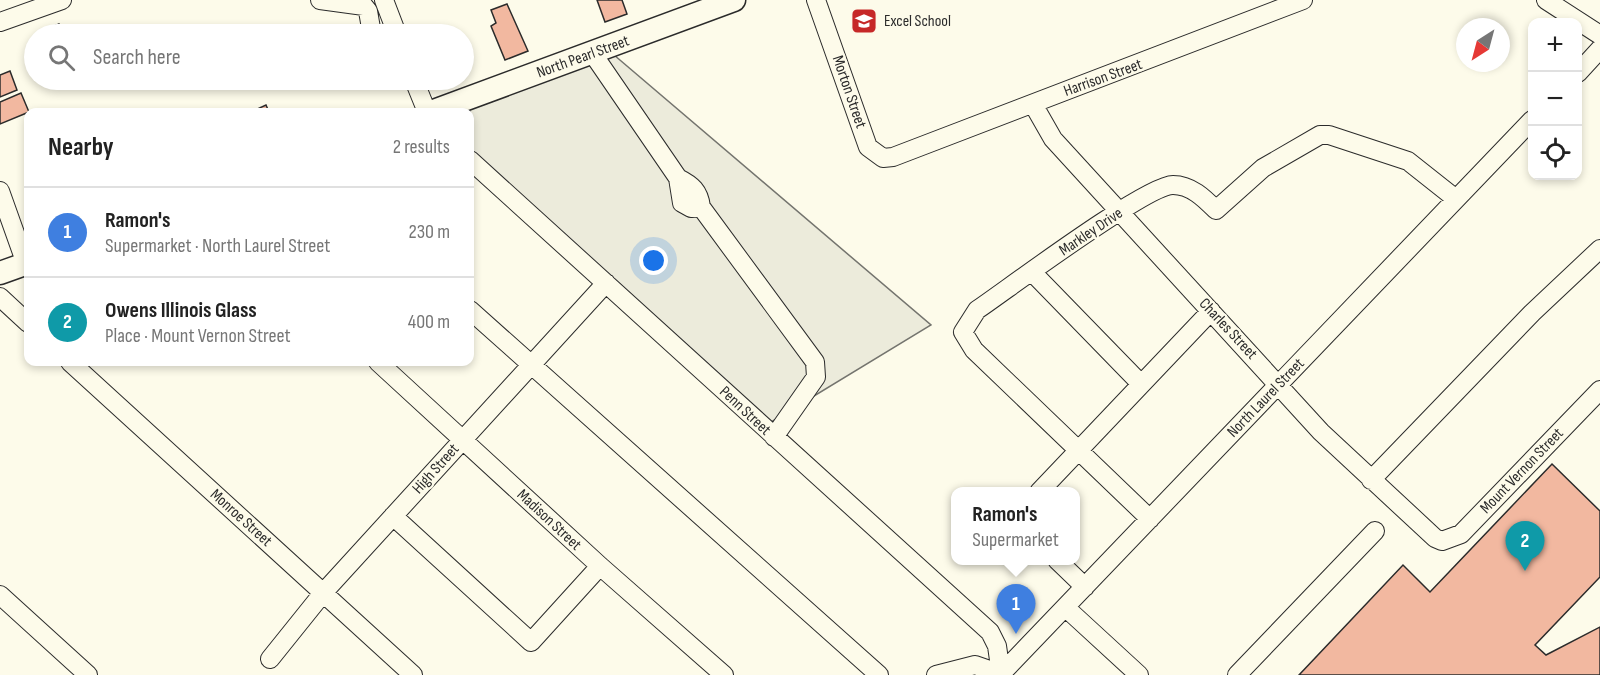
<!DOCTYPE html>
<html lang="en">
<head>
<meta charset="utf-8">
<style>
	:root { --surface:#fff; --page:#f6f6f6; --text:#222; --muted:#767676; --line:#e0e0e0; --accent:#c62828 }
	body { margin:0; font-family:"Sofia Sans Condensed",sans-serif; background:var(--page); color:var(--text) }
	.controls { position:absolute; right:18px; top:18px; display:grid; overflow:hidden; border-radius:12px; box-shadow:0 3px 9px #0003 }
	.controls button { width:54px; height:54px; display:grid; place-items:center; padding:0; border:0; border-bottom:2px solid var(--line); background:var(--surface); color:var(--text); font:30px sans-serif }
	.compass { position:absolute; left:1456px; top:18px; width:54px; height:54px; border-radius:50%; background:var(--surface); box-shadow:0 3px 9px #0003; rotate:216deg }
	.you { position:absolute; left:654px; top:261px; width:21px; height:21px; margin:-15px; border:4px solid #fff; border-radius:50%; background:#1a73e8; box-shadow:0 0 0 9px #1a73e833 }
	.badge { display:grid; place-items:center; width:39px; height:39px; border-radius:50%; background:var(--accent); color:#fff; font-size:20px; font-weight:700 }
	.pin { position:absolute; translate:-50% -50px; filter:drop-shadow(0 2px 3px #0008) }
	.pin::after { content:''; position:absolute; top:32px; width:21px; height:18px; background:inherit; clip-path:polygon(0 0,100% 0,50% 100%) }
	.popup { position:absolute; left:951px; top:487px; width:129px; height:78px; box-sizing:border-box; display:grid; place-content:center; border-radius:12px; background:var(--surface); filter:drop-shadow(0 2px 4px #0005); font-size:20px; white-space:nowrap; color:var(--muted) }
	.popup b { font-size:22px; color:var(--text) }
	.popup::after { content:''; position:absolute; left:50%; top:100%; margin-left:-12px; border:12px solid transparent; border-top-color:var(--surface) }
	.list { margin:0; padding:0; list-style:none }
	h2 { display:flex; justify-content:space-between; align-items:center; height:78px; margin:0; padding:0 24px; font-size:26px }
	h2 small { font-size:20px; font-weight:400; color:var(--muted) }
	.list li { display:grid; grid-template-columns:39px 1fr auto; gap:18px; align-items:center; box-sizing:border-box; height:90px; padding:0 24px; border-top:2px solid var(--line) }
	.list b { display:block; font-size:22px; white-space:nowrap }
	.list p { margin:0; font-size:20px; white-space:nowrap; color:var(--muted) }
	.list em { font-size:20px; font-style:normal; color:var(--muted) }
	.icon { flex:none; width:33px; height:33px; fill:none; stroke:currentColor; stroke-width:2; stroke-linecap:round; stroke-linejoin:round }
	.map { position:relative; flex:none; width:1600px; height:675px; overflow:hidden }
	.search { position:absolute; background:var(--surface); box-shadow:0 3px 9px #0003; left:24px; top:24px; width:450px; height:66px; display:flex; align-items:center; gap:15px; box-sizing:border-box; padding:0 21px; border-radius:33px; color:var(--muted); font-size:22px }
	.panel { position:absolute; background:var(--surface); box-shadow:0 3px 9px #0003; left:24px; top:108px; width:450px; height:258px; border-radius:12px }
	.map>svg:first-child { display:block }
</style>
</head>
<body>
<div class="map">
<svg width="1600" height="675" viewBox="0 0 1600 675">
	<rect width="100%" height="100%" fill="#fdfbea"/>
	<!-- green -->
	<path fill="#ecebdb" stroke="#74746e" stroke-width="1.5" d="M 607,49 L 931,325 L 763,427 L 470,160 L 470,112 L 431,112 Z"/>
	<!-- building -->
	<path fill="#f2b8a0" stroke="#2b2b2b" stroke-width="1.5" d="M 597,0 L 622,0 L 627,14 L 605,22 Z
		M 507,4 L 528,51 L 505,60 L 491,26 L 496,23 L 491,10 Z
		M 59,24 L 64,34 L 49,34 L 47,29 Z
		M 10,71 L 17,90 L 0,97 L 0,75 Z
		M 21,93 L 29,112 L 0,124 L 0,102 Z
		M 266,105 L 269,112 L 254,112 L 253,111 Z
		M 1552,464 L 1600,511 L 1600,577 L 1535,645 L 1546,655 L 1600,627 L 1600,675 L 1299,675 L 1403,565 L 1430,592 Z"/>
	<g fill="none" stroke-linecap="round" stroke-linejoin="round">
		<defs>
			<path id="minor" d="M 320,0 L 364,6 L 368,11 L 372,34
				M 384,0 L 397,34
				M 816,0 L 868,147 L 883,158 L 893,157 L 1303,0
				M 1546,0 L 1600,35
				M 0,22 L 62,0
				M 593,54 L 678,178 L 682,203 L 691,208 L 701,207 C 699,191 692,185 678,178
				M 1578,73 L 1600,49
				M 414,80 L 427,112
				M 1033,104 L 1053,139 L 1321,432 L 1435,538 L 1442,541 L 1461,534 L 1600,390
				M 470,160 L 990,632 L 997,646 L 1001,674 L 975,665 L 936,675
				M 0,191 L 26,264
				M 701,207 L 815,362 L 816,377 L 774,437
				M 1032,272 L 1141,384
				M 0,297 L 28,323
				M 470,310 L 879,675
				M 70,362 L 413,675
				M 378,362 L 600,566 L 724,675
				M 1371,480 L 1532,313 L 1600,249
				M 1039,492 L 1211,311
				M 393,516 L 531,642 L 600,566
				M 1150,519 L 974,350 L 963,332 L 977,310 C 1008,289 1146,185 1173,185 C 1191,185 1204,198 1216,210 L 1263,168 L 1320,135 L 1329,135 L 1408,161 L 1456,199
				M 1057,560 L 1085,587
				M 0,595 L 88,675
				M 1065,607 L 1139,675
				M 270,659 L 323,593 L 606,283
				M 1000,675 L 1532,120
				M 1237,675 L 1375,531"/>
			<path id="major" d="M 431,112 L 734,0
				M 0,273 L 28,263"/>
		</defs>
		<!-- minor casing -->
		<use href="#minor" stroke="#2b2b2b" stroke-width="20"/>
		<!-- major casing -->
		<use href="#major" stroke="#2b2b2b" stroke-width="25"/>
		<!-- minor -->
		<use href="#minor" stroke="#fdfbea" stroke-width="18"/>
		<!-- major -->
		<use href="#major" stroke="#fdfbea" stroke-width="22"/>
	</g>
	<!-- icons -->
	<defs>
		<symbol id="school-square" viewBox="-11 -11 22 22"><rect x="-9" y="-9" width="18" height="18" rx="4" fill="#c62828" stroke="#fdfbea"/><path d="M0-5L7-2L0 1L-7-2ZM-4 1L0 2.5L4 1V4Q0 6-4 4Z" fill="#fff"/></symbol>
	</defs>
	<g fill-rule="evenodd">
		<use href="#school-square" x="849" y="6" width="30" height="30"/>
	</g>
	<g text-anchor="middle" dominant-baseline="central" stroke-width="4.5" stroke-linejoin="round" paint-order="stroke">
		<!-- poi labels -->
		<g font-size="16" fill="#2b2b2b" stroke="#fdfbea" text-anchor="start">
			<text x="884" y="21">Excel School</text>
		</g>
		<!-- street labels -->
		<g font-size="16" fill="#2b2b2b" stroke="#fdfbea">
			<text transform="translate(583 57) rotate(-20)">North Pearl Street</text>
			<text transform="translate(1103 78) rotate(-20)">Harrison Street</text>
			<text transform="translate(849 92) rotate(71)">Morton Street</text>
			<text transform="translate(1091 232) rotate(-34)">Markley Drive</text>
			<text transform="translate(1228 329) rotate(47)">Charles Street</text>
			<text transform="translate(1266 398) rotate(-46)">North Laurel Street</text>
			<text transform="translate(745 411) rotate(43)">Penn Street</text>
			<text transform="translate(436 469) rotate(-48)">High Street</text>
			<text transform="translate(1522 471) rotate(-46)">Mount Vernon Street</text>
			<text transform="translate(241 518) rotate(42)">Monroe Street</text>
			<text transform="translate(549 520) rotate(43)">Madison Street</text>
		</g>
	</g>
</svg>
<div class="controls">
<button>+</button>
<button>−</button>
<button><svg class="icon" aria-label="locate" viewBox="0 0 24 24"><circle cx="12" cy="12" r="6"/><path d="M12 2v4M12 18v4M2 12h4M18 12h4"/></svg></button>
</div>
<svg class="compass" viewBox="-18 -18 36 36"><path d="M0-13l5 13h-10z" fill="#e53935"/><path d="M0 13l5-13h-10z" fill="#767676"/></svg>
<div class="you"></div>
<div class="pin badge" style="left:1016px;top:634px;background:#3f7fe0">1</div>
<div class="popup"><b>Ramon's</b>Supermarket</div>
<div class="pin badge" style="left:1525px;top:571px;background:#0f9aa8">2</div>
<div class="search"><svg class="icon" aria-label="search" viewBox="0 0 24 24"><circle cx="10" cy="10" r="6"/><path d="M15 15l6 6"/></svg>Search here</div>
<section class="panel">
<h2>Nearby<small>2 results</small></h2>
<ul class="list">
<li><span class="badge" style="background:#3f7fe0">1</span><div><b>Ramon's</b><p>Supermarket · North Laurel Street</p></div><em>230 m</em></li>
<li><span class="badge" style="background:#0f9aa8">2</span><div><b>Owens Illinois Glass</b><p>Place · Mount Vernon Street</p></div><em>400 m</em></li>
</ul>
</section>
</div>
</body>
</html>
